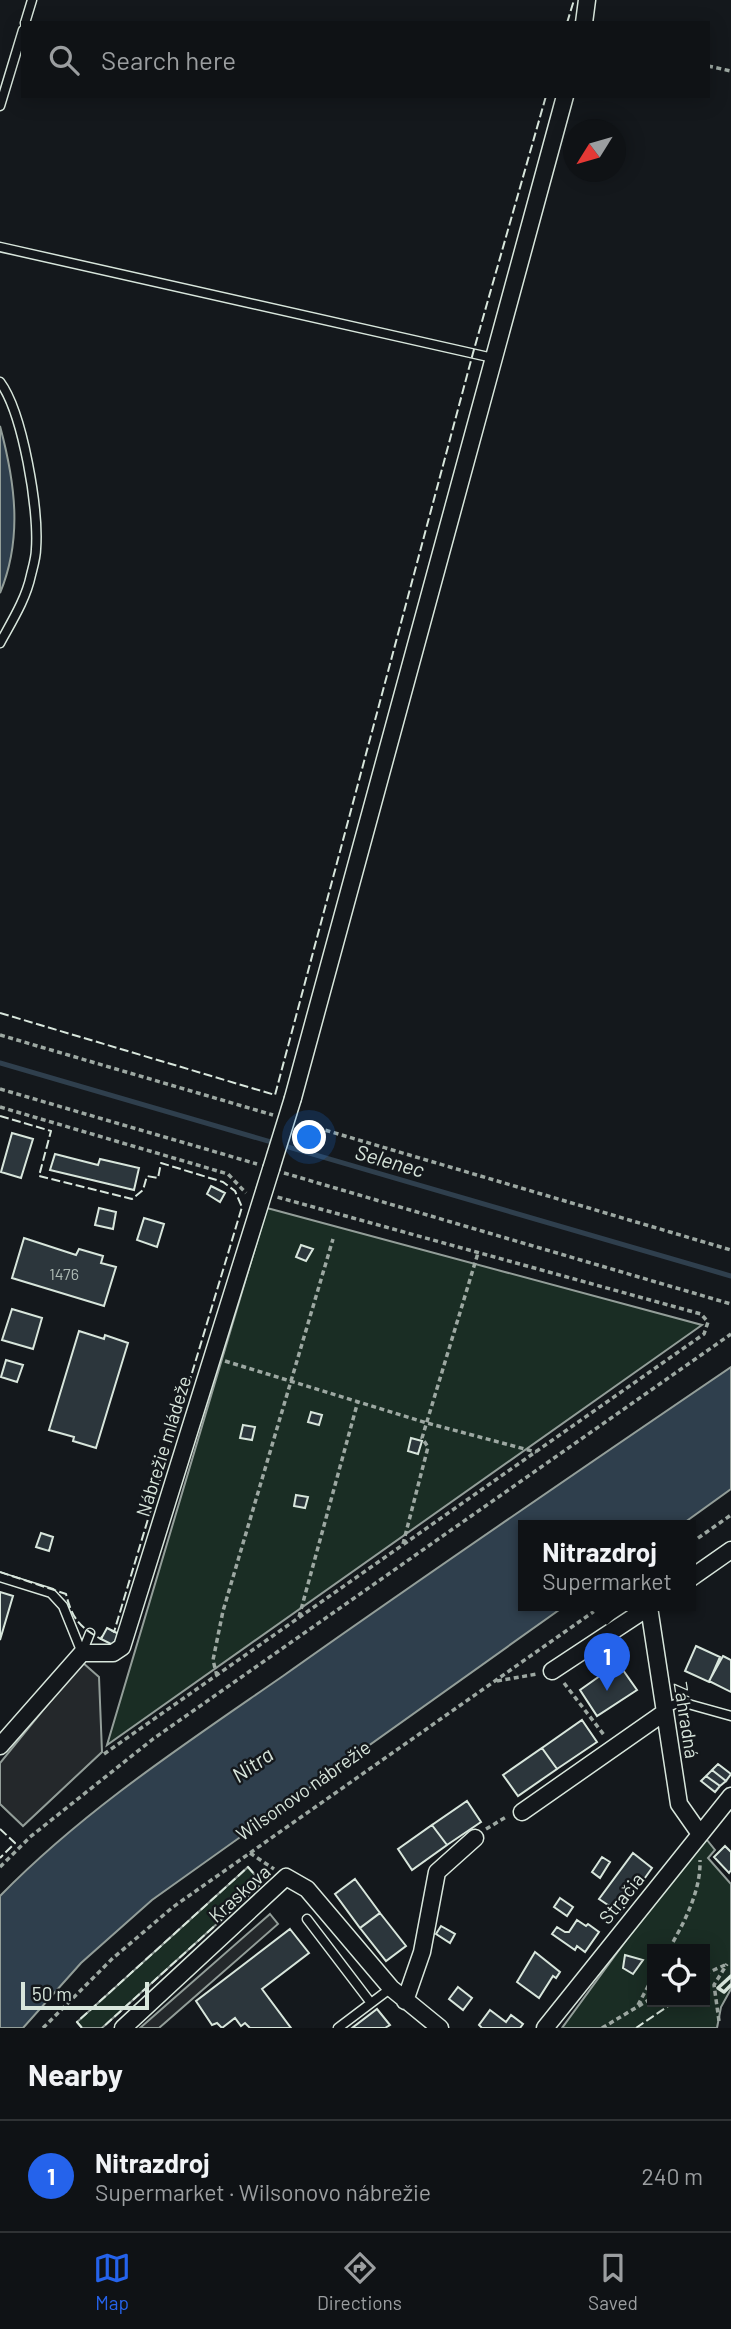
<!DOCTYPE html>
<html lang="en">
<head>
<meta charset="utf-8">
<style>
	:root { --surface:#0f1215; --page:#181b1e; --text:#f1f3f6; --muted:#9b9ea0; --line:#2f3234; --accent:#2563eb }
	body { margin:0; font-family:Barlow,sans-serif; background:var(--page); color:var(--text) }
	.controls { position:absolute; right:21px; bottom:21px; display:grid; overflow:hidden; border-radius:0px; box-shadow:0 4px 18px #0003 }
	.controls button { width:63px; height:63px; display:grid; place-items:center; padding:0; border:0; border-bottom:2px solid var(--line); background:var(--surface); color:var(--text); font:35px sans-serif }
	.compass { position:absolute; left:563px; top:119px; width:63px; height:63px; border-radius:50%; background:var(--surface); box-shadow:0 4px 18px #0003; rotate:233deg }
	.scale { position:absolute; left:21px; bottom:18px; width:128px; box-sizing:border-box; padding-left:7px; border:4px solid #d8e6dc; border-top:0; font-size:19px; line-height:24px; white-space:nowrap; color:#d8e6dc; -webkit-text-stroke:5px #14181c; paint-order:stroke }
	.you { position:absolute; left:310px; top:1138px; width:24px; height:24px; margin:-18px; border:5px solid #fff; border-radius:50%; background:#1a73e8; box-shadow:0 0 0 10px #1a73e833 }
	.badge { display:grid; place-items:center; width:46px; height:46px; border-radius:50%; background:var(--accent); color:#fff; font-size:23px; font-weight:700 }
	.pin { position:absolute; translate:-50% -58px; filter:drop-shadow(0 2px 4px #0008) }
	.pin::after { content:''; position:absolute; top:37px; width:24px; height:21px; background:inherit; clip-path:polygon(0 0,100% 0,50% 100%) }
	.popup { position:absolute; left:518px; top:1520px; width:178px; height:91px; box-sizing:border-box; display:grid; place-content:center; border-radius:0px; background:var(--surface); filter:drop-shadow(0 2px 5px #0005); font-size:23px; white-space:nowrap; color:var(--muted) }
	.popup b { font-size:26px; color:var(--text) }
	.popup::after { content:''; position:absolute; left:50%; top:100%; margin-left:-14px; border:14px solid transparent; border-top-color:var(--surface) }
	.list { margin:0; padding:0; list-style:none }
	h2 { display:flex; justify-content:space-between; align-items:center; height:91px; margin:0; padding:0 28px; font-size:30px }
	h2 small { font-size:23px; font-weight:400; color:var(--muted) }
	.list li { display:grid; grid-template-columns:46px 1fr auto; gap:21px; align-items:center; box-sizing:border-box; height:112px; padding:0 28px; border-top:2px solid var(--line) }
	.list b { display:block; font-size:26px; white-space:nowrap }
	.list p { margin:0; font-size:23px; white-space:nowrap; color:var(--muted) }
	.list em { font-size:23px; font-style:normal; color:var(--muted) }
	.icon { flex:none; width:38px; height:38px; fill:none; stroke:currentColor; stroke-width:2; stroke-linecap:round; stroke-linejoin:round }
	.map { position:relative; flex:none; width:731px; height:2028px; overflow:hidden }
	.search { position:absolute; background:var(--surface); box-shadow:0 4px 18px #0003; left:21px; right:21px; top:21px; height:77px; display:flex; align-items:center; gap:18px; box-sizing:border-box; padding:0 24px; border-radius:0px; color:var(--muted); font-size:26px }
	.sheet { height:203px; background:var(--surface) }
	nav { display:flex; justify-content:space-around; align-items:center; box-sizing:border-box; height:98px; border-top:2px solid var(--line); background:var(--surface); font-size:19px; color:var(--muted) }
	nav a { display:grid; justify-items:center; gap:4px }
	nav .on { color:var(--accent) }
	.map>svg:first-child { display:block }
</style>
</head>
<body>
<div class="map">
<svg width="731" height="2028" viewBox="0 0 731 2028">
	<rect width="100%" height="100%" fill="#14181c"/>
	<!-- green -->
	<path fill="#1a2d24" stroke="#939e99" stroke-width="2" fill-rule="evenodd" d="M 267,1208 L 702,1325 L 107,1745 Z
		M 703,1835 L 715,1850 L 708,1858 L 731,1884 L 731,1989 L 721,2007 L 717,2028 L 562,2028 ZM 652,1949 L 705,1949 L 705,2002 L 652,2002 Z
		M 248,1867 L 262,1883 L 102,2028 L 82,2028 L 77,2022 Z"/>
	<!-- parking -->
	<path fill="#24282b" stroke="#939e99" stroke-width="2" d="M 82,1662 L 99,1677 L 102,1752 L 23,1826 L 0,1804 L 0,1763 Z
		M 270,1914 L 278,1924 L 159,2028 L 140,2028 Z"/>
	<!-- water -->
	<path fill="#2f3f4d" stroke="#939e99" stroke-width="2" d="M 0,426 C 15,482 23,538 0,593 Z
		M 731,1367 L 731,1489 L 681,1525 L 523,1525 L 523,1605 L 566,1605 L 152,1900 L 81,1963 L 23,2028 L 0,2028 L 0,1896 C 84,1810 185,1744 283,1676 C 431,1571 581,1469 731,1367 Z"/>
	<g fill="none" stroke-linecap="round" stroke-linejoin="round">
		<!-- stream -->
		<path stroke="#2f3f4d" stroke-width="5" d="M 0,1063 L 731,1276"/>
	</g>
	<!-- building -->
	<path fill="#2c363c" stroke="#d8e6dc" stroke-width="2" d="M 12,1133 L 33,1139 L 21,1178 L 1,1172 Z
		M 55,1154 L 98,1165 L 100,1159 L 139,1168 L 134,1190 L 50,1170 Z
		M 211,1186 L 225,1193 L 220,1202 L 207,1194 Z
		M 99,1208 L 116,1212 L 113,1229 L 95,1225 Z
		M 144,1218 L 164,1224 L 157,1247 L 137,1240 Z
		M 24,1238 L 76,1255 L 79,1249 L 103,1256 L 101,1263 L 116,1267 L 104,1306 L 12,1278 Z
		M 301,1245 L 313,1249 L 306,1261 L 296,1257 Z
		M 12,1309 L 42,1318 L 33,1349 L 2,1340 Z
		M 79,1331 L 104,1339 L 105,1335 L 128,1343 L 96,1448 L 73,1441 L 74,1437 L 49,1430 Z
		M 6,1360 L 23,1365 L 17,1382 L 1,1377 Z
		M 311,1412 L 322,1415 L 319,1425 L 308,1422 Z
		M 243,1425 L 255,1427 L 252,1440 L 240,1438 Z
		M 411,1438 L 422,1441 L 418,1454 L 408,1451 Z
		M 296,1495 L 308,1497 L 305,1508 L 294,1506 Z
		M 41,1533 L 53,1537 L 49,1551 L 36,1547 Z
		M 0,1592 L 13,1596 L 0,1640 Z
		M 107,1628 L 119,1634 L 113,1645 L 101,1639 Z
		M 696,1646 L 720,1657 L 709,1682 L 685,1671 Z
		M 611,1653 L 637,1690 L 597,1716 L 580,1690 L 604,1673 L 597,1661 Z
		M 723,1656 L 731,1660 L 731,1692 L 709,1681 Z
		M 582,1720 L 597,1742 L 557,1769 L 542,1748 Z
		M 542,1748 L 557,1769 L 518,1796 L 503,1775 Z
		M 718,1764 L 731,1774 L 726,1781 L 712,1770 Z
		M 712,1770 L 726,1781 L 720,1786 L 706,1776 Z
		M 706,1776 L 720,1786 L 715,1792 L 701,1781 Z
		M 467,1801 L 481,1822 L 447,1845 L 432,1825 Z
		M 432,1825 L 447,1845 L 412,1870 L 398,1849 Z
		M 725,1846 L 731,1852 L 731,1870 L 729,1873 L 714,1857 Z
		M 633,1853 L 652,1868 L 620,1913 L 599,1899 Z
		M 602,1857 L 610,1862 L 600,1878 L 592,1872 Z
		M 355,1879 L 380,1913 L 360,1928 L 335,1894 Z
		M 560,1898 L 573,1907 L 567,1916 L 554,1907 Z
		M 380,1913 L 406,1946 L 386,1961 L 360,1928 Z
		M 577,1920 L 586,1926 L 588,1924 L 599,1932 L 585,1952 L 577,1946 L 575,1950 L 552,1934 L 557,1927 L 565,1932 L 569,1932 Z
		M 441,1926 L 455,1934 L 450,1943 L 436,1934 Z
		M 290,1929 L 309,1953 L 262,1989 L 291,2028 L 250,2028 L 245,2023 L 241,2026 L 235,2018 L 222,2028 L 217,2023 L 212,2025 L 196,2001 Z
		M 535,1952 L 560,1972 L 556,1978 L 553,1976 L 539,1998 L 517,1982 Z
		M 625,1955 L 643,1960 L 633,1974 L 623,1968 Z
		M 458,1987 L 472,1998 L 463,2010 L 449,1999 Z
		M 377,2009 L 390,2025 L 385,2028 L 352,2028 Z
		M 490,2010 L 506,2022 L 511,2015 L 523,2024 L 520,2028 L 482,2028 L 479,2025 Z"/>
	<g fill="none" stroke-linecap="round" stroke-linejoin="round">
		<defs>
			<path id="lane" d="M 25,23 L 32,0
				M 0,106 L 23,30
				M 0,247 L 493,358
				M 0,382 C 23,413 39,510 36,549 C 36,557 33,567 31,575 C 26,599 12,621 0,643
				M 0,1577 L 51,1593 L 63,1606 L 82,1653 L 90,1633
				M 664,1708 L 681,1702 L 731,1716
				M 307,1919 L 371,2003
				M 338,2028 L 391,1988"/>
			<path id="street" d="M 584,23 L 587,0
				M 293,1098 L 565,96
				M 691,1578 L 731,1550
				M 649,1607 L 679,1804 L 700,1834
				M 552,1671 L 652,1605
				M 0,1746 L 82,1653 L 113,1653 L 122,1647 L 271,1169
				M 522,1812 L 665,1712
				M 405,2001 L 422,1952 L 437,1872 L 475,1838
				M 123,2028 L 286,1877 L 307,1889 L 391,1988 L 440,2028
				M 545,2028 L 731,1796"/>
		</defs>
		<!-- lane casing -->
		<use href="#lane" stroke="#d8e6dc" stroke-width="11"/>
		<!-- street casing -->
		<use href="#street" stroke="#d8e6dc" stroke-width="19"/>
		<!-- path -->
		<path stroke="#9da8a2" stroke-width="3.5" stroke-dasharray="5 3.5" stroke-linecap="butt" d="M 708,66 L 731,71
			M 0,1035 L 273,1115
			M 0,1089 L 257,1164
			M 0,1107 L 228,1174 L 246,1193
			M 301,1123 L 731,1250
			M 284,1173 L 731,1304
			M 225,1361 L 427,1423 L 536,1452
			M 691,1543 L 731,1515
			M 403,1544 L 428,1447 L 422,1438 L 478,1253
			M 299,1617 L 358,1401
			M 217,1676 L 213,1660 L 223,1611 L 333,1239
			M 497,1681 L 537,1674
			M 564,1683 L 604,1735
			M 104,1754 L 704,1334 L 708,1322 L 701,1314 L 277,1197
			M 486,1829 L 506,1817
			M 250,1853 L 274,1869
			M 0,1867 L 30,1837 L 153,1739 L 731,1334
			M 669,1949 C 684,1923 701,1891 700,1860
			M 705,1974 L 725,1965
			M 638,2005 L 652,1979
			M 719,2021 L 714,1985 L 727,1964
			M 43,2028 L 113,1958 L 173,1907 L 603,1605
			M 602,2028 L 652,1998"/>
		<!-- lane -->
		<use href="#lane" stroke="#14181c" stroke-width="8"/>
		<!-- street -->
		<use href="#street" stroke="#14181c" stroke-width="16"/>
		<defs>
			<path id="street-bridge" d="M 271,1169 L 293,1098"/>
		</defs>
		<!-- street-bridge casing -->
		<use href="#street-bridge" stroke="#d8e6dc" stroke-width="19" stroke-linecap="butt"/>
		<!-- street-bridge -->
		<use href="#street-bridge" stroke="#14181c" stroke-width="16"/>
		<!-- fence -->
		<path stroke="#d8e6dc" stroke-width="2" stroke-dasharray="9 3.5" stroke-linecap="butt" d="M 567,23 L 574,0
			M 0,1013 L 275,1095 L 473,353 L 546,96
			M 0,1116 L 51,1131 L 39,1176 L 132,1199 L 143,1190 L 147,1176 L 158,1178 L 161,1163 L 223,1182 L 235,1191 L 242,1207 L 114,1632 L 111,1630
			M 0,1572 L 66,1594 C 72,1618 79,1627 101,1639 L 102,1636
			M 0,1829 L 15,1843 L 0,1858
			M 82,2028 L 77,2022 L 248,1867 L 262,1883 L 102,2028
			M 636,2028 L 674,2002"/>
		<!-- wall -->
		<path stroke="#d8e6dc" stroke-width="3.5" d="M 731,1976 L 718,1988 L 724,1992 L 731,1985"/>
	</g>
	<g text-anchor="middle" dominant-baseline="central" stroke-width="5" stroke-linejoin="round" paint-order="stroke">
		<!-- number labels -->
		<g font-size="16" fill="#adbab4">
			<text x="64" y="1273">1476</text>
		</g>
		<!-- street labels -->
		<g font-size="19" fill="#d8e6dc" stroke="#14181c">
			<text transform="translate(163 1446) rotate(-73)">Nábrežie mládeže</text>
			<text transform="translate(687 1720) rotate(81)">Záhradná</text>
			<text transform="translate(303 1790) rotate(-35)">Wilsonovo nábrežie</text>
			<text transform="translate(239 1893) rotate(-42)">Kraskova</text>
			<text transform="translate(621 1898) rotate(-51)">Stračia</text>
		</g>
		<!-- water labels -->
		<g font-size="21" font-style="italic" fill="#d8e6dc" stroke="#14181c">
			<text transform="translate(390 1160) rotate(16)">Selenec</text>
			<text transform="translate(252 1764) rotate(-35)">Nitra</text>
		</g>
	</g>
</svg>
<div class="controls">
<button><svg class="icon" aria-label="locate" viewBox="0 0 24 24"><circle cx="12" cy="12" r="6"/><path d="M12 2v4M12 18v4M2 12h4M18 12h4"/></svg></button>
</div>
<svg class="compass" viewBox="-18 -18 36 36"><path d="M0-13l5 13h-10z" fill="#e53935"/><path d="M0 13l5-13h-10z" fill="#9b9ea0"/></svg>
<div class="scale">50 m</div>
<div class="you"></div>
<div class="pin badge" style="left:607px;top:1691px">1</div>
<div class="popup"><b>Nitrazdroj</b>Supermarket</div>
<div class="search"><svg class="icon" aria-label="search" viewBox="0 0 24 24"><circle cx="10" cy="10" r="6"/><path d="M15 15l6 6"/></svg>Search here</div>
</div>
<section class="sheet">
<h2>Nearby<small></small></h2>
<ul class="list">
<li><span class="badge">1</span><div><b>Nitrazdroj</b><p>Supermarket · Wilsonovo nábrežie</p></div><em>240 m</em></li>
</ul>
</section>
<nav>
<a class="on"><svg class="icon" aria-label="map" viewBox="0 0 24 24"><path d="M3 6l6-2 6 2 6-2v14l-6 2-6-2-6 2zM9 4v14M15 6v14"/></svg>Map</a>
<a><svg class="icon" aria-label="directions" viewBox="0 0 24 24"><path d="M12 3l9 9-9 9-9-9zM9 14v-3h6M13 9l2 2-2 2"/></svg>Directions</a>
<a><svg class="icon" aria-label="saved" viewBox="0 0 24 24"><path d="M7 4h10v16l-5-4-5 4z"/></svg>Saved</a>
</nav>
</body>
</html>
